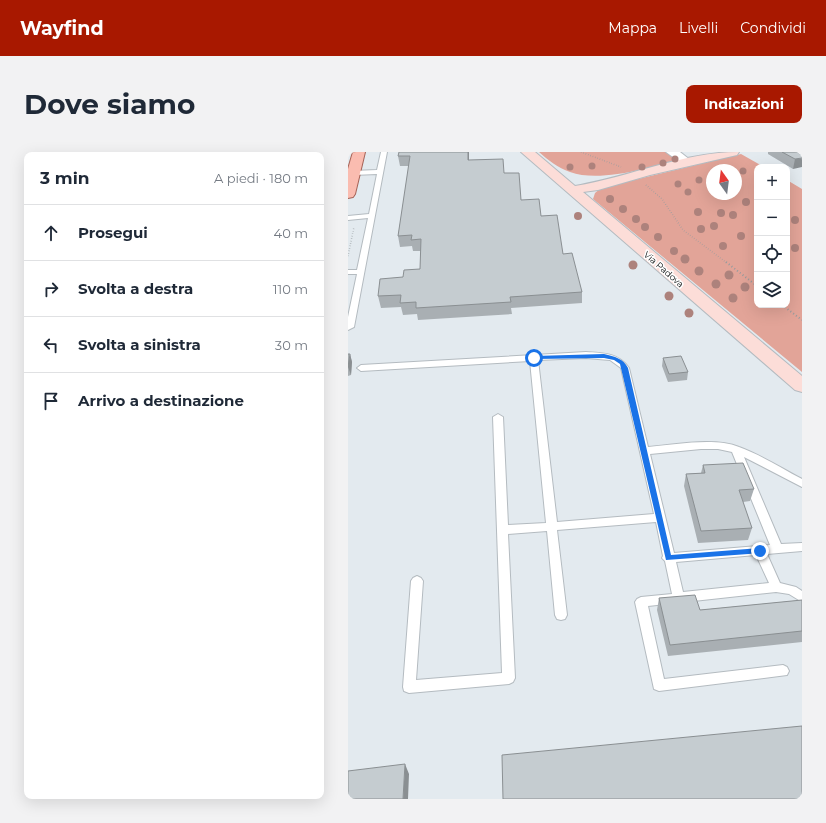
<!DOCTYPE html>
<html lang="it">
<head>
<meta charset="utf-8">
<style>
	:root { --surface:#fff; --page:#f2f2f3; --text:#1f2937; --muted:#747a83; --line:#e0e1e3; --accent:#a81800 }
	body { margin:0; font-family:Montserrat,sans-serif; background:var(--page); color:var(--text) }
	.controls { position:absolute; right:12px; top:12px; display:grid; overflow:hidden; border-radius:8px; box-shadow:0 4px 16px #0002 }
	.controls button { width:36px; height:36px; display:grid; place-items:center; padding:0; border:0; border-bottom:1px solid var(--line); background:var(--surface); color:var(--text); font:20px sans-serif }
	.compass { position:absolute; left:358px; top:12px; width:36px; height:36px; border-radius:50%; background:var(--surface); box-shadow:0 4px 16px #0002; rotate:346deg }
	.stop { position:absolute; width:12px; height:12px; margin:-9px; border:3px solid #1a73e8; border-radius:50%; background:#fff }
	.stop.end { background:#1a73e8; border-color:#fff; box-shadow:0 1px 4px #0008 }
	.list { margin:0; padding:0; list-style:none }
	h2 { display:flex; justify-content:space-between; align-items:center; height:52px; margin:0; padding:0 16px; font-size:17px }
	h2 small { font-size:13px; font-weight:400; color:var(--muted) }
	.list li { display:grid; grid-template-columns:26px 1fr auto; gap:12px; align-items:center; box-sizing:border-box; height:56px; padding:0 16px; border-top:1px solid var(--line) }
	.list b { display:block; font-size:15px; white-space:nowrap }
	.list em { font-size:13px; font-style:normal; color:var(--muted) }
	.icon { flex:none; width:22px; height:22px; fill:none; stroke:currentColor; stroke-width:2; stroke-linecap:round; stroke-linejoin:round }
	.map { position:relative; flex:none; width:454px; height:647px; overflow:hidden; border-radius:8px }
	header { display:flex; align-items:center; gap:24px; box-sizing:border-box; height:56px; padding:0 20px; background:var(--accent); color:#fff }
	header strong { font-size:19px }
	nav { display:flex; gap:22px; margin-inline-start:auto; font-size:14px }
	.intro { display:flex; align-items:center; justify-content:space-between; box-sizing:border-box; height:96px; padding:0 24px }
	h1 { margin:0; font-size:28px }
	.button { padding:10px 18px; border-radius:8px; background:var(--accent); color:#fff; font-size:14px; font-weight:700 }
	main { display:flex; gap:24px; padding:0 24px }
	aside { flex:1; background:var(--surface); border-radius:8px; box-shadow:0 4px 16px #0002 }
	.map>svg:first-child { display:block }
</style>
</head>
<body>
<header>
<strong>Wayfind</strong>
<nav><a>Mappa</a><a>Livelli</a><a>Condividi</a></nav>
</header>
<div class="intro"><h1>Dove siamo</h1><a class="button">Indicazioni</a></div>
<main>
<aside>
<h2>3 min<small>A piedi · 180 m</small></h2>
<ul class="list">
<li><svg class="icon" aria-label="ahead" viewBox="0 0 24 24"><path d="M12 20V5M6 11l6-6 6 6"/></svg><div><b>Prosegui</b></div><em>40 m</em></li>
<li><svg class="icon" aria-label="right" viewBox="0 0 24 24"><path d="M7 20v-9h11M14 6l5 5-5 5"/></svg><div><b>Svolta a destra</b></div><em>110 m</em></li>
<li><svg class="icon" aria-label="left" viewBox="0 0 24 24"><path d="M17 20v-9H6M10 6l-5 5 5 5"/></svg><div><b>Svolta a sinistra</b></div><em>30 m</em></li>
<li><svg class="icon" aria-label="arrive" viewBox="0 0 24 24"><path d="M6 21V4h12l-3 4 3 4H6"/></svg><div><b>Arrivo a destinazione</b></div></li>
</ul>
</aside>
<div class="map">
<svg width="454" height="647" viewBox="0 0 454 647">
	<rect width="100%" height="100%" fill="#e3eaef"/>
	<!-- green -->
	<path fill="#e2a498" fill-rule="evenodd" d="M 191,0 L 321,0 L 334,8 C 303,15 252,31 222,20 C 210,16 200,8 191,0 Z
		M 393,2 L 416,15 L 409,15 L 409,153 L 439,153 L 439,28 L 454,37 L 454,220 L 245,47 L 247,41 L 253,36 ZM 364,18 L 388,18 L 388,42 L 364,42 Z"/>
	<g fill="none" stroke-linecap="round" stroke-linejoin="round">
		<defs>
			<path id="lane" d="M 33,0 L 39,0 L 6,175 L 0,178 L 0,165 L 9,122 L 0,122 L 0,118 L 9,118 L 20,66 L 0,68 L 0,64 L 21,62 L 29,22 L 5,23 L 2,21 L 5,19 L 29,18 Z
				M 238,200 C 255,201 271,201 281,216 L 300,295 C 327,293 366,285 391,295 C 413,303 433,316 454,327 L 454,335 L 396,305 L 433,392 L 454,391 L 454,399 L 419,402 L 432,431 L 448,435 L 454,439 L 454,450 L 441,442 L 428,440 L 300,454 L 316,527 L 435,513 L 439,515 L 441,519 L 439,523 L 311,539 L 306,537 L 287,450 L 289,447 L 293,445 L 324,442 L 317,409 L 314,406 L 315,404 L 308,370 L 209,378 L 219,463 L 217,467 L 213,468 L 209,467 L 207,463 L 199,379 L 160,382 L 167,526 L 165,530 L 161,532 L 61,541 L 56,539 L 55,535 L 63,429 L 65,426 L 69,424 L 73,426 L 75,429 L 68,528 L 154,521 L 145,265 L 150,262 L 155,265 L 160,373 L 198,371 L 182,209 L 13,219 L 9,216 L 13,213 ZM 238,206 L 262,208 L 273,216 L 306,362 L 209,370 L 190,208 ZM 353,297 L 370,297 L 384,300 L 422,393 L 326,401 L 302,302 ZM 408,403 L 421,431 L 335,440 L 328,410 Z"/>
			<path id="street" d="M 318,0 L 332,0 L 346,11 L 344,13 L 336,13 Z"/>
			<path id="secondary" d="M 173,0 L 187,0 L 227,34 C 282,25 335,0 391,0 L 389,3 L 302,23 L 250,38 L 235,40 L 454,224 L 454,240 L 447,238 Z"/>
			<path id="primary" d="M 5,0 L 17,0 L 7,42 L 5,45 L 0,46 L 0,17 Z"/>
		</defs>
		<!-- lane casing -->
		<use href="#lane" stroke="#b4bbc0" stroke-width="2"/>
		<!-- street casing -->
		<use href="#street" stroke="#b4bbc0" stroke-width="2"/>
		<!-- secondary casing -->
		<use href="#secondary" stroke="#b4bbc0" stroke-width="2"/>
		<!-- primary casing -->
		<use href="#primary" stroke="#a56357" stroke-width="2"/>
		<!-- path-far1 -->
		<path stroke="#959b9e" stroke-width="1.5" stroke-dasharray="0.5 2" stroke-linecap="butt" d="M 233,0 L 273,15
			M 298,33 L 314,47 L 335,78 L 379,111
			M 0,104 L 6,75"/>
		<!-- path -->
		<path stroke="#959b9e" stroke-width="2" stroke-dasharray="1 2.5" stroke-linecap="butt" d="M 378,110 L 409,134
			M 434,153 L 454,168"/>
		<!-- lane -->
		<use href="#lane" fill="#fff" fill-rule="evenodd"/>
		<!-- street -->
		<use href="#street" fill="#fff" fill-rule="evenodd"/>
		<!-- secondary -->
		<use href="#secondary" fill="#fcddd8" fill-rule="evenodd"/>
		<!-- primary -->
		<use href="#primary" fill="#fabcb0" fill-rule="evenodd"/>
	</g>
	<!-- trees -->
	<g fill="#ad827c">
		<circle cx="327" cy="7" r="3.5"/>
		<circle cx="315" cy="11" r="3.5"/>
		<circle cx="244" cy="14" r="3.5"/>
		<circle cx="222" cy="15" r="3.5"/>
		<circle cx="294" cy="15" r="3.5"/>
		<circle cx="395" cy="19" r="3.5"/>
		<circle cx="351" cy="28" r="3.5"/>
		<circle cx="330" cy="32" r="3.5"/>
		<circle cx="340" cy="40" r="3.5"/>
		<circle cx="262" cy="47" r="4"/>
		<circle cx="398" cy="50" r="4"/>
		<circle cx="275" cy="57" r="4"/>
		<circle cx="350" cy="60" r="4"/>
		<circle cx="373" cy="61" r="4"/>
		<circle cx="385" cy="63" r="4"/>
		<circle cx="230" cy="64" r="4"/>
		<circle cx="288" cy="67" r="4"/>
		<circle cx="447" cy="68" r="4"/>
		<circle cx="366" cy="74" r="4"/>
		<circle cx="297" cy="75" r="4"/>
		<circle cx="353" cy="77" r="4"/>
		<circle cx="393" cy="84" r="4"/>
		<circle cx="310" cy="85" r="4"/>
		<circle cx="375" cy="94" r="4"/>
		<circle cx="447" cy="96" r="4"/>
		<circle cx="326" cy="99" r="4"/>
		<circle cx="337" cy="107" r="4.5"/>
		<circle cx="285" cy="113" r="4.5"/>
		<circle cx="351" cy="119" r="4.5"/>
		<circle cx="381" cy="123" r="4.5"/>
		<circle cx="368" cy="132" r="4.5"/>
		<circle cx="397" cy="135" r="4.5"/>
		<circle cx="321" cy="144" r="4.5"/>
		<circle cx="385" cy="146" r="4.5"/>
		<circle cx="341" cy="161" r="4.5"/>
	</g>
	<!-- wall -->
	<path fill="#a9afb3" d="M 121,0 L 121,8 L 156,21 L 173,48 L 193,64 L 215,102 L 234,140 L 234,151 L 163,156 L 164,162 L 70,168 L 69,162 L 55,163 L 53,155 L 33,156 L 30,144 L 55,125 L 72,117 L 73,99 L 65,99 L 64,94 L 52,95 L 50,84 L 61,14 L 52,14 L 50,4 Z
		M 420,0 L 454,0 L 445,17 L 420,2 Z
		M 0,202 L 2,202 L 4,210 L 3,223 L 0,224 Z
		M 315,206 L 340,220 L 339,228 L 320,230 L 314,214 Z
		M 355,313 L 406,337 L 402,349 L 395,350 L 404,376 L 400,388 L 350,391 L 336,334 L 338,322 L 353,321 Z
		M 311,446 L 352,458 L 454,448 L 454,490 L 320,504 L 309,458 Z"/>
	<!-- shaded-wall -->
	<path fill="#8a8f92" d="M 120,0 L 121,0 L 121,19 L 120,8 Z
		M 454,6 L 454,15 L 445,17 L 447,7 Z
		M 2,202 L 4,210 L 3,223 L 0,215 Z
		M 57,612 L 61,622 L 60,647 L 55,647 Z"/>
	<!-- building -->
	<path fill="#c5ccd0" stroke="#8a8f92" d="M 51,0 L 120,0 L 120,8 L 155,7 L 156,21 L 171,21 L 173,48 L 191,47 L 193,64 L 209,63 L 215,102 L 224,101 L 234,140 L 162,145 L 163,150 L 68,156 L 68,150 L 52,151 L 53,143 L 30,144 L 32,127 L 55,125 L 56,118 L 72,117 L 73,87 L 63,88 L 64,83 L 50,84 L 62,4 L 50,4 Z
		M 434,0 L 454,0 L 454,6 L 447,7 Z
		M 0,202 L 2,202 L 0,215 Z
		M 333,204 L 340,220 L 321,222 L 315,206 Z
		M 395,311 L 406,337 L 391,338 L 404,376 L 353,379 L 338,322 L 357,321 L 355,313 Z
		M 347,443 L 352,458 L 454,448 L 454,479 L 322,493 L 311,446 Z
		M 454,574 L 454,647 L 155,647 L 154,603 Z
		M 57,612 L 55,647 L 0,647 L 0,619 Z"/>
	<!-- route -->
	<path fill="#1a73e8" d="M 256,202 C 267,205 275,206 280,216 L 323,403 L 412,396 L 414,397 L 414,401 L 318,408 L 272,212 L 266,208 L 256,206 L 186,207 L 183,206 L 186,204 Z"/>
	<g text-anchor="middle" dominant-baseline="central" stroke-width="3" stroke-linejoin="round" paint-order="stroke">
		<!-- far-street labels -->
		<g font-size="9" fill="#0f1213" stroke="#fff">
			<text transform="translate(316 117) rotate(41)">Via Padova</text>
		</g>
	</g>
</svg>
<div class="controls">
<button>+</button>
<button>−</button>
<button><svg class="icon" aria-label="locate" viewBox="0 0 24 24"><circle cx="12" cy="12" r="6"/><path d="M12 2v4M12 18v4M2 12h4M18 12h4"/></svg></button>
<button><svg class="icon" aria-label="layers" viewBox="0 0 24 24"><path d="M12 4l9 5-9 5-9-5zM3 14l9 5 9-5"/></svg></button>
</div>
<svg class="compass" viewBox="-18 -18 36 36"><path d="M0-13l5 13h-10z" fill="#e53935"/><path d="M0 13l5-13h-10z" fill="#747a83"/></svg>
<div class="stop" style="left:186px;top:206px"></div>
<div class="stop end" style="left:412px;top:399px"></div>
</div>
</main>
</body>
</html>
